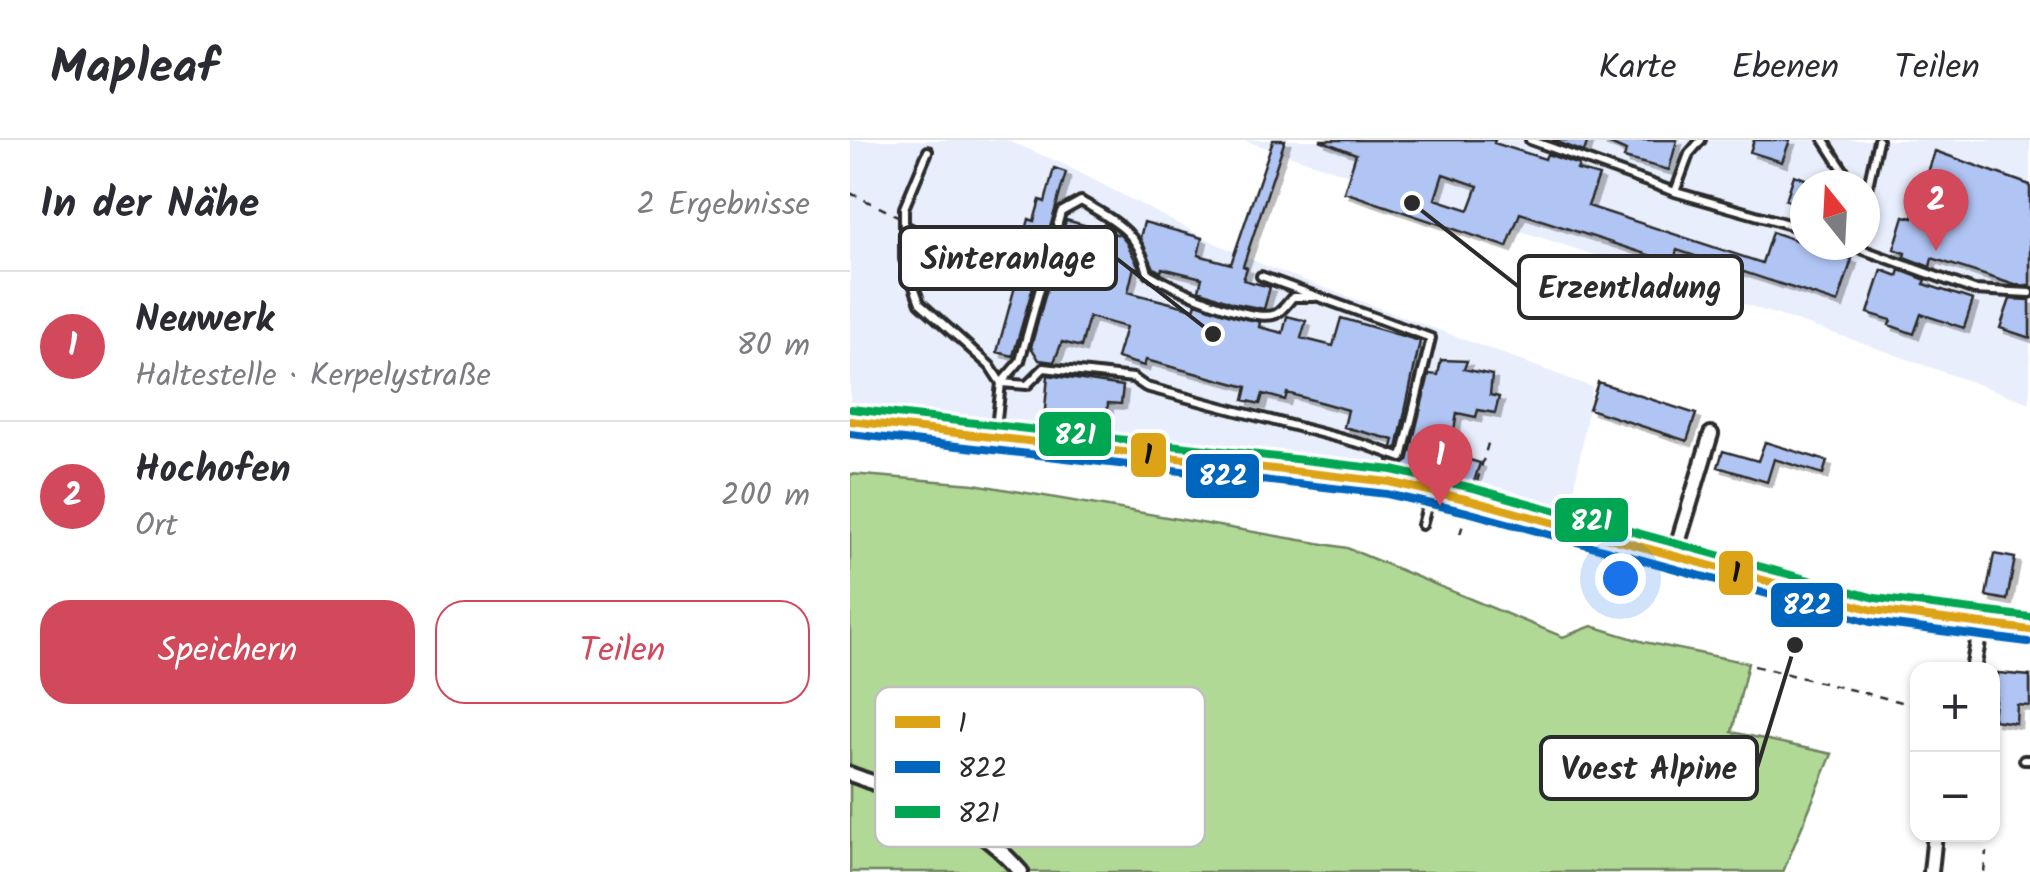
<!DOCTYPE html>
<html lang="de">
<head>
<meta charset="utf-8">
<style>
	:root { --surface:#fff; --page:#f2f2f3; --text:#2b2b33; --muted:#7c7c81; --line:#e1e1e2; --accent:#d1495b }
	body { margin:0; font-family:Kalam,sans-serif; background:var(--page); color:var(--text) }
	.controls { position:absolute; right:30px; bottom:30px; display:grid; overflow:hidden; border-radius:20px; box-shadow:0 2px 8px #0004 }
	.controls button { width:90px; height:90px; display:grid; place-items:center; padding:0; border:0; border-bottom:2px solid var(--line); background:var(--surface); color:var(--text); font:50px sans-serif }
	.compass { position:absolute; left:940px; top:30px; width:90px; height:90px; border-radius:50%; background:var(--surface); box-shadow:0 2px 8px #0004; rotate:342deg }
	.you { position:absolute; left:770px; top:438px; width:35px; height:35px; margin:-25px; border:8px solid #fff; border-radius:50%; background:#1a73e8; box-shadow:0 0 0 15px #1a73e833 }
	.badge { display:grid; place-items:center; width:65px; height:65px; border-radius:50%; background:var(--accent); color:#fff; font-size:32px; font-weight:700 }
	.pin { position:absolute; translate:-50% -82px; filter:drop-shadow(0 2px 5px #0008) }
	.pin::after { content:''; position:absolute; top:52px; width:35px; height:30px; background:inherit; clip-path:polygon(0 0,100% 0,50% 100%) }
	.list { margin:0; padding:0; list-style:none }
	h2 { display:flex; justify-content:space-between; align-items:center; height:130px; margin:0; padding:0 40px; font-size:42px }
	h2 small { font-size:32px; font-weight:400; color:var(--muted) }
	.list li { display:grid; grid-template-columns:65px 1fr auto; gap:30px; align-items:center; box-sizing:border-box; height:150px; padding:0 40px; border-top:2px solid var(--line) }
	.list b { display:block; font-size:38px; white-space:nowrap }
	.list p { margin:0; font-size:32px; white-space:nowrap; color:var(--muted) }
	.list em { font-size:32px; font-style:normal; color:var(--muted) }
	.actions { display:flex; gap:20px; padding:30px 40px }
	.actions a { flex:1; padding:22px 0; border:2px solid var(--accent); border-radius:30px; text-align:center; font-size:35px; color:var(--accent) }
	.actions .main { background:var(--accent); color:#fff }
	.map { position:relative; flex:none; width:1180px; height:732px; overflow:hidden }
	header { display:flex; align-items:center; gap:60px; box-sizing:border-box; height:140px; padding:0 50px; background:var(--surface); border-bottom:2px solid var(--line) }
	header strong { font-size:48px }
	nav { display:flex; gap:55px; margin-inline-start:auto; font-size:35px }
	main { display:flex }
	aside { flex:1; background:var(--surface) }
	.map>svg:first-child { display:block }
</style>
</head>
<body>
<header>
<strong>Mapleaf</strong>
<nav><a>Karte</a><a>Ebenen</a><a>Teilen</a></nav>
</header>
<main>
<aside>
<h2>In der Nähe<small>2 Ergebnisse</small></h2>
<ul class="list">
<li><span class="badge">1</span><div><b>Neuwerk</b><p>Haltestelle · Kerpelystraße</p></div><em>80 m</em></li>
<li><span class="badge">2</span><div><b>Hochofen</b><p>Ort</p></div><em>200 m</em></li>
</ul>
<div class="actions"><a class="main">Speichern</a><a>Teilen</a></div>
</aside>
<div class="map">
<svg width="1180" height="732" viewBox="0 0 1180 732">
	<defs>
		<filter id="shadow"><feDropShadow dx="5" dy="5" stdDeviation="0" flood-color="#0004"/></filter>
	</defs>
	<rect width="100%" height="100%" fill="#fff"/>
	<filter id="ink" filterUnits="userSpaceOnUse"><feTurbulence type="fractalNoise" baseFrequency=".01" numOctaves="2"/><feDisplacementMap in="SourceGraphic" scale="20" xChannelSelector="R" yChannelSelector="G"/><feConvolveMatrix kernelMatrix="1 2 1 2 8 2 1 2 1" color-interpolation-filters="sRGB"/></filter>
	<g filter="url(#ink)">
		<!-- built -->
		<path fill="#e8eefc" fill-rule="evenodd" d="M 0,0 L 156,0 L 211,23 L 365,103 L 416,126 L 742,247 L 721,368 L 621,351 L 566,336 L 392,310 L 0,264 Z
			M 393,0 L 1180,0 L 1180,263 L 1007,201 ZM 955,45 L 1015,45 L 1015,105 L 955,105 Z"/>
		<!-- green -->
		<path fill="#b1d996" stroke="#6e8260" stroke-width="2.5" d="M 0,334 L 124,344 L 497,408 L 713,497 L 742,486 L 794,502 L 898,523 L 882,592 L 982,614 L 933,732 L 0,732 Z"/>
		<!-- building -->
		<path fill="#b1c5f4" stroke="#2b2b2b" stroke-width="2.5" fill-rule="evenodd" filter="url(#shadow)" d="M 423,0 L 435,0 L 393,126 L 397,128 L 393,140 L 420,147 L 414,169 L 383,163 L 349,150 L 352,138 L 312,128 L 311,132 L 304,128 L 290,98 L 294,82 L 352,98 L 348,115 L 381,124 Z
			M 470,0 L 645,0 L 644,3 L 695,19 L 697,14 L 729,25 L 727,30 L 749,36 L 738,66 L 912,123 L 922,92 L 1002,119 L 988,163 L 827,110 L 823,123 L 670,73 L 657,107 L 494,52 L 506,14 ZM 593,34 L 628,46 L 619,70 L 585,59 Z
			M 702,0 L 738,0 L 734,12 Z
			M 751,0 L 827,0 L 819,30 L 774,18 L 776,11 Z
			M 904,0 L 940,0 L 932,22 L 900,12 Z
			M 1085,11 L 1180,45 L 1180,146 L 1165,145 L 1082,118 L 1080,127 L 1054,117 L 1055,113 L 1044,109 L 1054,76 L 1063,78 Z
			M 204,28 L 216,32 L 163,216 L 147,212 L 174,114 L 170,113 L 179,79 L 184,81 L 190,60 L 195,62 Z
			M 944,35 L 955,39 L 955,65 L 936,60 Z
			M 216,80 L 270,95 L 276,102 L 290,129 L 284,127 L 278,152 L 344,169 L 346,163 L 410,182 L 409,187 L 433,193 L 437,176 L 456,181 L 451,198 L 483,206 L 491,178 L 570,201 L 547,309 L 542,307 L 544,300 L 494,287 L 498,270 L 437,253 L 435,260 L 413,254 L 410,264 L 394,260 L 397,247 L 296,220 L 294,226 L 267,218 L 276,187 L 239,177 L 231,207 L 212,202 L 204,222 L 189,220 L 181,207 Z
			M 1032,130 L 1048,136 L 1050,130 L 1076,140 L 1074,144 L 1123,160 L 1114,188 L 1071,174 L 1064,194 L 1039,185 L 1041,180 L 1018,173 Z
			M 1160,159 L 1180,160 L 1180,198 L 1150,188 Z
			M 591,220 L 617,221 L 614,229 L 642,235 L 640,255 L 649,257 L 645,273 L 628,270 L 626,277 L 607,273 L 600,314 L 630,323 L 622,348 L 580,338 L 577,334 L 537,321 L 552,325 L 558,321 L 579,234 L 588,235 Z
			M 198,235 L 273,246 L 271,264 L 258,263 L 256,287 L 194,281 Z
			M 748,242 L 846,274 L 837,301 L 739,269 Z
			M 915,302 L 977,321 L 973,334 L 924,319 L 917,342 L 868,327 L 873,311 L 908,321 Z
			M 1144,414 L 1165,418 L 1157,460 L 1136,456 Z
			M 1148,533 L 1180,536 L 1180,566 L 1167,565 L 1166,583 L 1143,580 Z"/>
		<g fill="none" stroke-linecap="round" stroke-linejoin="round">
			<defs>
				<path id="lane" d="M 680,0 L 825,52
					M 851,0 L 839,14 L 825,52 L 955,89
					M 974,0 L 1001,42 L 1012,45
					M 78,11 L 54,68 L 54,119 L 70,163 L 140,226 L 151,243 L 145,297
					M 1015,46 L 1018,46 L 1028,0
					M 1015,73 L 1018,46
					M 1000,105 L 1124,150 L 1180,153
					M 411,136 L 581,198 L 552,318 L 516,305 L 296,247 L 283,238 L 194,228 L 177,245 L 151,243 L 170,221 L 211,72 L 231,61 C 266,82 288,91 298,133 C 321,147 402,184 426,174 C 432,171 438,162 443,157 L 465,157
					M 572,385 L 581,352
					M 1174,620 L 1180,620"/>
				<path id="street" d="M 824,416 L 861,294
					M 1123,530 L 1131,484
					M 0,634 C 66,659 123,676 171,732
					M 1081,732 L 1085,694"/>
				<path id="secondary" d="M 0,281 L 539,342 L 620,360 L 1023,470 L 1180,490"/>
			</defs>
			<!-- lane casing -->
			<use href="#lane" stroke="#2b2b2b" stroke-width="14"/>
			<!-- street casing -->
			<use href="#street" stroke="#2b2b2b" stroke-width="20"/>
			<!-- secondary casing -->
			<use href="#secondary" stroke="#2b2b2b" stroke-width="25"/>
			<!-- path -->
			<path stroke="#2b2b2b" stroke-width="2.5" stroke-dasharray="8 8" stroke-linecap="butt" d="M 627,342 L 639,300
				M 610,394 L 615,378
				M 904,526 L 1068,566
				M 1134,732 L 1136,712"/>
			<!-- lane -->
			<use href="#lane" stroke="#fff" stroke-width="6"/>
			<!-- street -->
			<use href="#street" stroke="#fff" stroke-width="12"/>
			<!-- secondary -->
			<use href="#secondary" stroke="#fff" stroke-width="18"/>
			<!-- path-bridge -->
			<path stroke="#2b2b2b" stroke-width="2.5" stroke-dasharray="8 8" stroke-linecap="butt" d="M 0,53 L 168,134"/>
			<defs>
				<path id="bus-1" d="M 0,281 L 539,342 L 620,360 L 1023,470 L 1180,490"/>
				<path id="bus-2" d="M 0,294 L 537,354 L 617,372 L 1020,482 L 1178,502"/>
				<path id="bus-3" d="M 1,269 L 542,330 L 623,348 L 1025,458 L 1180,477"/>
			</defs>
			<!-- bus-1 casing -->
			<use href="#bus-1" stroke="#fff" stroke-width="15"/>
			<!-- bus-2 casing -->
			<use href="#bus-2" stroke="#fff" stroke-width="15"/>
			<!-- bus-3 casing -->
			<use href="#bus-3" stroke="#fff" stroke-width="15"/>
			<!-- bus-1 -->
			<use href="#bus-1" stroke="#dda317" stroke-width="8"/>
			<!-- bus-2 -->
			<use href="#bus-2" stroke="#0065bd" stroke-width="8"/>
			<!-- bus-3 -->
			<use href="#bus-3" stroke="#00a651" stroke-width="8"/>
		</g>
	</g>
	<!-- legend -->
	<rect x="25" y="547" width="330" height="160" rx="15" fill="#fff" stroke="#bfbfbf" stroke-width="2.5"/>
	<rect x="45" y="576" width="45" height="12" fill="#dda317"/>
	<rect x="45" y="621" width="45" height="12" fill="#0065bd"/>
	<rect x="45" y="666" width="45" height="12" fill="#00a651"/>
	<g font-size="28" fill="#2b2b2b">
		<text x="108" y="592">1</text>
		<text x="108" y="637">822</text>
		<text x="108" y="682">821</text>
	</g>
	<!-- callouts -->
	<path fill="none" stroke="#2b2b2b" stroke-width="4" d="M363 194L266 118M562 63L669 147M945 505L907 628"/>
	<g fill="#2b2b2b" stroke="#fff" stroke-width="4">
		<circle cx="363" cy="194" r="10"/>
		<circle cx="562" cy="63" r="10"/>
		<circle cx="945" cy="505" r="10"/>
	</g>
	<g fill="#fff" stroke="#2b2b2b" stroke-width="4">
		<rect x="50" y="87" width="216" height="62" rx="10"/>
		<rect x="669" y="116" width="223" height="62" rx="10"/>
		<rect x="691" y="597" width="216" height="62" rx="10"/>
	</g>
	<g font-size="32" text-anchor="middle" font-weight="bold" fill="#2b2b2b">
		<text x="158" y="129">Sinteranlage</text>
		<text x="780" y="158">Erzentladung</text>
		<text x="799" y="639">Voest Alpine</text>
	</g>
	<g stroke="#fff" stroke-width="4">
		<rect x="187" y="270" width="76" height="48" rx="10" fill="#00a651"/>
		<rect x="279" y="291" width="39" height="48" rx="10" fill="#dda317"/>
		<rect x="334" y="312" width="77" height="48" rx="10" fill="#0065bd"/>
		<rect x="703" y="356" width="77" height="48" rx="10" fill="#00a651"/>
		<rect x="867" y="409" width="38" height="48" rx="10" fill="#dda317"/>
		<rect x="919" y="441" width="76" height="48" rx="10" fill="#0065bd"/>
	</g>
	<g font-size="28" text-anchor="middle" font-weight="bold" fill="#fff">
		<text x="225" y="304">821</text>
		<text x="373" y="345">822</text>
		<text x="741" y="390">821</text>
		<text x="957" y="474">822</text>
	</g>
	<g font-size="28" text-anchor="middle" font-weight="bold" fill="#111">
		<text x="298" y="324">1</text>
		<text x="886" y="442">1</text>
	</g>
</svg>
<div class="controls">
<button>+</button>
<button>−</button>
</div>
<svg class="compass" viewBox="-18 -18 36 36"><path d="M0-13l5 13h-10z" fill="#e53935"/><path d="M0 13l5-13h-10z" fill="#7c7c81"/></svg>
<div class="you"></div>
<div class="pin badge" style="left:590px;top:366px">1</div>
<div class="pin badge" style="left:1086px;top:111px">2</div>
</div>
</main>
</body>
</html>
